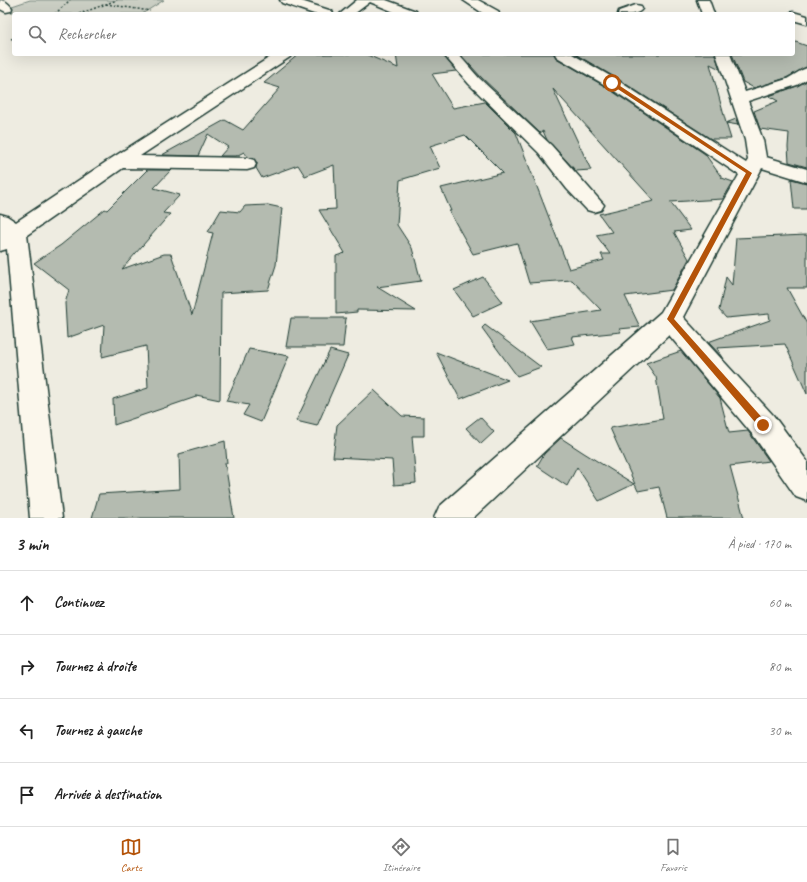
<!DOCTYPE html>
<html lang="fr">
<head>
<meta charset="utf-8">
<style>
	:root { --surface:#fff; --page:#f2f2f2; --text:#222; --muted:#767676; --line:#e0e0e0; --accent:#b45309 }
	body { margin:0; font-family:Caveat,sans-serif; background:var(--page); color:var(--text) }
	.stop { position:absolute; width:12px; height:12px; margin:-9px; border:3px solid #b45309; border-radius:50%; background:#fff }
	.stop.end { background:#b45309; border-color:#fff; box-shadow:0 1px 4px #0008 }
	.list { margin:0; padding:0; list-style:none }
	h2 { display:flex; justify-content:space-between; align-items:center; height:52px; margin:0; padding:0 16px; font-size:17px }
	h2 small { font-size:13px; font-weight:400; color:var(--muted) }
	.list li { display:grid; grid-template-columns:26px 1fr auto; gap:12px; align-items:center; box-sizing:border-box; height:64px; padding:0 16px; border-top:1px solid var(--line) }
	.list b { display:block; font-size:15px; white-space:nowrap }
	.list em { font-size:13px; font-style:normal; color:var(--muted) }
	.icon { flex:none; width:22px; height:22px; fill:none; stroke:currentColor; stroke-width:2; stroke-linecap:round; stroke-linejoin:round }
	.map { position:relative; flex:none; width:807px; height:518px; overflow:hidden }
	.search { position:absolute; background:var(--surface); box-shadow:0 4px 16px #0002; left:12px; right:12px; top:12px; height:44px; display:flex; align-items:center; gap:10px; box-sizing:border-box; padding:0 14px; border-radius:4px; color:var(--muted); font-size:15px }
	.sheet { height:308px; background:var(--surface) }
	nav { display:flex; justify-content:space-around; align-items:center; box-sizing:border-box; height:56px; border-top:1px solid var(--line); background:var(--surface); font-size:11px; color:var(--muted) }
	nav a { display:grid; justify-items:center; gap:2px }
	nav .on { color:var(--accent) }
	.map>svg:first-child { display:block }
</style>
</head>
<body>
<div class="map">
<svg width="807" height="518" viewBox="0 0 807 518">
	<rect width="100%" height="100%" fill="#eeece1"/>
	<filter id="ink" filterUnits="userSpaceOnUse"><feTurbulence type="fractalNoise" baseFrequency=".025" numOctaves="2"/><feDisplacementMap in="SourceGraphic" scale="8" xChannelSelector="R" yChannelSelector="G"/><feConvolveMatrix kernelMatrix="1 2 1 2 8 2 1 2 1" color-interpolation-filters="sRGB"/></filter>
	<g filter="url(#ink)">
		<!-- green -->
		<path fill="#cbcfc4" stroke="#75867c" d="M 30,0 L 164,0 L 142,14 L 16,14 L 6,8 Z"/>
		<!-- building -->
		<path fill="#b4bbb0" stroke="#1f3d34" d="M 793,41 L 807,46 L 807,67 L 786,78 L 754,88 L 743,82 L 732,54 L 793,54 Z
			M 299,54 L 365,54 L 398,68 L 396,54 L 442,54 L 456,71 L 432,74 L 453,108 L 485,102 L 516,133 L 569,269 L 604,260 L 601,254 L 610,254 L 596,235 L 612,232 L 599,214 L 654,201 L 553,89 L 591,170 L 576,171 L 547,140 L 543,131 L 540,133 L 481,77 L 460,54 L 554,54 L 556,58 L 606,87 L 705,154 L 722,178 L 733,182 L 723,199 L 670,202 L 691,230 L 674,232 L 689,259 L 672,290 L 625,296 L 640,327 L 619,329 L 621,332 L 572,337 L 575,344 L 547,349 L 530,321 L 601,310 L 572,280 L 529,283 L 517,243 L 473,254 L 449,211 L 451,211 L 441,188 L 503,173 L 465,135 L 430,146 L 440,168 L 400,180 L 397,225 L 412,248 L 421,281 L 377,287 L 416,311 L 357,310 L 357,312 L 336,314 L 336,256 L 345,253 L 319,210 L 336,209 L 334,165 L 305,176 L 298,165 L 262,178 L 256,168 L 257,163 L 254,159 L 248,157 L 244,152 L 236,156 L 220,156 L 228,147 L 208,134 L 198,156 L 162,155 L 225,120 L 243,130 L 280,88 L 264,83 Z
			M 575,54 L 715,54 L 720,69 L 710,64 L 726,123 L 736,119 L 738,125 L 726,123 L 731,139 L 711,139 L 618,79 Z
			M 807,81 L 807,167 L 789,162 L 788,147 L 789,133 L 760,129 L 754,111 L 778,101 L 769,96 L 797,86 Z
			M 147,170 L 171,170 L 154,188 L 180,195 L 163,213 L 170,214 L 122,269 L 164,254 L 171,254 L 192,315 L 213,233 L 208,232 L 221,210 L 240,212 L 245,206 L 268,205 L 282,208 L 276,265 L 268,290 L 221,293 L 220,400 L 196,395 L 196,397 L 114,425 L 113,399 L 148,388 L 146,346 L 102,357 L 104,325 L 67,338 L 65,303 L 69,290 L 34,263 L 61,245 L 105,209 L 107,210 Z
			M 791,179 L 807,183 L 807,209 L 794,209 Z
			M 807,235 L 807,288 L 787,288 L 807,324 L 807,394 L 785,344 L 717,348 L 724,359 L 708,342 L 770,320 L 769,314 L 726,318 L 719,310 L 726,277 L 732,285 L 736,238 Z
			M 483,277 L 503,302 L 473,316 L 454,290 Z
			M 291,318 L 346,318 L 343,347 L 286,347 Z
			M 485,325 L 541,367 L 517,376 L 482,328 Z
			M 249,349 L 289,356 L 261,422 L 243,415 L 249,405 L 226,401 Z
			M 330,350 L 348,355 L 317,426 L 296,421 Z
			M 681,351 L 720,398 L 729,433 L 748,431 L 769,461 L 730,466 L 744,518 L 667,518 L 659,487 L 638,491 L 610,428 L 663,419 L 656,377 L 646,363 Z
			M 436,352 L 508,380 L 460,399 Z
			M 374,390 L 402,416 L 424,417 L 424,436 L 412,436 L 416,483 L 394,485 L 392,460 L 333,457 L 337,425 Z
			M 480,417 L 494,432 L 481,444 L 466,428 Z
			M 561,438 L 584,453 L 634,484 L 599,501 L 577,467 L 567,486 L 537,466 L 544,454 Z
			M 225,441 L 227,463 L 225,463 L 234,518 L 92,518 L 99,494 L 180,489 L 179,454 Z"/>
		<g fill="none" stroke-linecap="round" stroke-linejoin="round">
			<defs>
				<path id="minor" d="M 0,0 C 5,0 9,4 12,8 L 11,11 L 6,12 L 0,9 Z
					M 280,0 L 298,0 L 332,11 L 333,14 L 314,14 L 282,3 Z
					M 357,0 L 386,0 L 416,11 L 417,14 L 399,14 L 370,2 L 354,14 L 340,14 Z
					M 463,0 L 478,0 L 498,11 L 499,14 L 484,14 Z
					M 697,0 L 709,0 L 714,14 L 702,14 Z
					M 636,5 L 641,6 L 642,9 C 637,16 626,14 618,14 L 619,11 Z
					M 793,12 L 807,16 L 807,24 L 793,20 L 793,14 L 788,14 Z
					M 275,54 L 292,54 L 290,57 L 140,156 L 247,158 L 254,160 L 256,164 L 254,168 L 247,170 L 123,168 L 27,235 L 62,518 L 30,518 L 7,249 L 0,251 L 0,214 L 7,216 L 16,222 L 112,158 Z
					M 443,54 L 458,54 L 479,78 L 551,145 L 604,205 L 601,210 L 594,212 L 587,210 L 567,189 L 539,153 L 469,84 Z
					M 555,54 L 572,54 L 617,80 L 746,163 L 748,160 L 745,140 L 716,54 L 730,54 L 745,92 L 787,79 L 802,70 L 807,68 L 807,79 L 797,85 L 748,101 L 763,140 L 766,157 L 807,169 L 807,182 L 762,168 L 683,317 L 773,415 L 807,461 L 807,501 L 796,497 L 753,435 L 669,335 L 473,518 L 434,518 L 439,507 L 661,312 L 739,175 L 607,86 L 557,57 Z"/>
			</defs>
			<!-- minor casing -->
			<use href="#minor" stroke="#1f3d34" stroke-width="3"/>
			<!-- path -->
			<path stroke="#1f3d34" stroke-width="1.5" stroke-dasharray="2 2" stroke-linecap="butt" d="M 106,4 L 150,11
				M 55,14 L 70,0
				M 79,14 L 117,0
				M 11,39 L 14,38"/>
			<!-- minor -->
			<use href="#minor" fill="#fbf7ec" fill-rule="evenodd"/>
		</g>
	</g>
	<!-- route -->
	<path fill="#b45309" d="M 610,82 L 614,82 L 752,173 L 674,319 L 766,422 L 768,425 L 766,428 L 760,428 L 667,319 L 746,173 L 610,84 Z"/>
</svg>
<div class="stop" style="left:612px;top:83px"></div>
<div class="stop end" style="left:763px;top:425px"></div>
<div class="search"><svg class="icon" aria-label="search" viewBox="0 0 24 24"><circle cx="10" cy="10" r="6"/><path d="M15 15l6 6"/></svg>Rechercher</div>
</div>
<section class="sheet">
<h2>3 min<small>À pied · 170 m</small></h2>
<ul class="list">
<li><svg class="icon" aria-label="ahead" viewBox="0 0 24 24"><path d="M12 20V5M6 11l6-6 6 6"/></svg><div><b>Continuez</b></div><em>60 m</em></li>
<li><svg class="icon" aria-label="right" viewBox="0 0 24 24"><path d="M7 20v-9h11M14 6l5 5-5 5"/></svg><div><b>Tournez à droite</b></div><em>80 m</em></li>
<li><svg class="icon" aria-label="left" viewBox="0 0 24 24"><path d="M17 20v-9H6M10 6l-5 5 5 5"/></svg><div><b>Tournez à gauche</b></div><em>30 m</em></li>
<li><svg class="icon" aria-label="arrive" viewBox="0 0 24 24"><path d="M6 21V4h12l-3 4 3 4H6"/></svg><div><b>Arrivée à destination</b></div></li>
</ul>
</section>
<nav>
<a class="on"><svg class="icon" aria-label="map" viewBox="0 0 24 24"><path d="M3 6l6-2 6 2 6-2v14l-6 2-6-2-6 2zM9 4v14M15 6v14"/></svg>Carte</a>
<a><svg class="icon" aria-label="directions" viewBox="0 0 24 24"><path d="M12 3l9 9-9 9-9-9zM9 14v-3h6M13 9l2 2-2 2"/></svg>Itinéraire</a>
<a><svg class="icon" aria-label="saved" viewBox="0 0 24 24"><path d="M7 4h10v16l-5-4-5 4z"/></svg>Favoris</a>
</nav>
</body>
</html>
